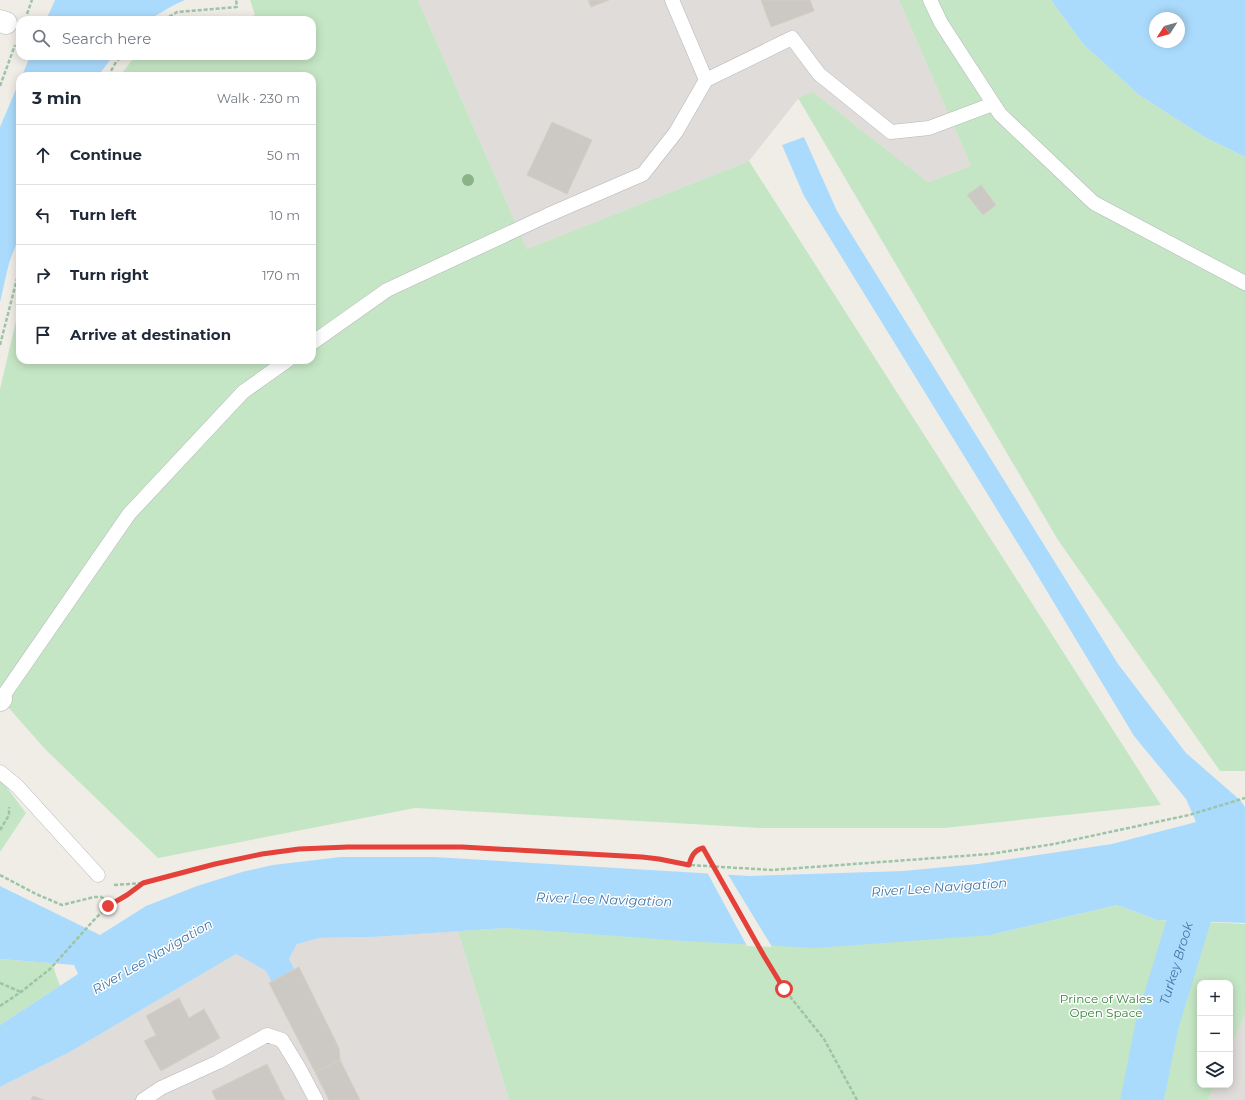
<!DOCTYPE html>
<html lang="en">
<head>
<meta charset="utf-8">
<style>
	:root { --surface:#fff; --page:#f2f2f3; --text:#1f2937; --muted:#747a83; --line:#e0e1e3 }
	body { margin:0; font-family:Montserrat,sans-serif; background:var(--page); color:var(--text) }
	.controls { position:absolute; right:12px; bottom:12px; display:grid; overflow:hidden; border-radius:8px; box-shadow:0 2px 10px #0003 }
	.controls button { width:36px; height:36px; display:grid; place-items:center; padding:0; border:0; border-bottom:1px solid var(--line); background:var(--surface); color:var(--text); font:20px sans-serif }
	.compass { position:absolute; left:1149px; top:12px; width:36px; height:36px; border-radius:50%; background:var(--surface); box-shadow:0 2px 10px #0003; rotate:234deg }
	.stop { position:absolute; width:12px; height:12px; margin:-9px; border:3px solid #e34139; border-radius:50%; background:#fff }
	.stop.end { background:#e34139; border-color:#fff; box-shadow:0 1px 4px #0008 }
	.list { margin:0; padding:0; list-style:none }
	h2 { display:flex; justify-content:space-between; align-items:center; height:52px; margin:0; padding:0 16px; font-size:17px }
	h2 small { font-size:13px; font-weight:400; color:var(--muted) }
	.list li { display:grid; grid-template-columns:26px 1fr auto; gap:12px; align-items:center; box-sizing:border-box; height:60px; padding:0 16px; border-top:1px solid var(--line) }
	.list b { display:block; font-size:15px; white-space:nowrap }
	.list em { font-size:13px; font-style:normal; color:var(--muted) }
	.icon { flex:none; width:22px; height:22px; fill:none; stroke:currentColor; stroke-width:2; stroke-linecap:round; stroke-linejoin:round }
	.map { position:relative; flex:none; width:1245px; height:1100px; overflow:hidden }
	.search { position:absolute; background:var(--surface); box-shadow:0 2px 10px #0003; left:16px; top:16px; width:300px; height:44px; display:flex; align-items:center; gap:10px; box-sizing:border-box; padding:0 14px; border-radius:12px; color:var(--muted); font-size:15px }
	.panel { position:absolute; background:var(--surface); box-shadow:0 2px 10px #0003; left:16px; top:72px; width:300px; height:292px; border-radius:12px }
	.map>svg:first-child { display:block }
</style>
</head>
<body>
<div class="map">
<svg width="1245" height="1100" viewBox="0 0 1245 1100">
	<rect width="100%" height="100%" fill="#f0ede7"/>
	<!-- industrial -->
	<path fill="#dfdcd9" d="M 418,0 L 899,0 L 971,166 L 928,182 L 813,92 L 798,99 L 749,161 L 527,249 Z
		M 458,931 L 509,1100 L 0,1100 L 0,1087 L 70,1052 L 236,954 L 266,971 L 289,959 L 297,944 L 320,938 L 373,937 Z
		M 1245,1014 L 1245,1100 L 1208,1100 L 1215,1085 L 1230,1085 L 1230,1049 Z"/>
	<!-- green -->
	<path fill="#c5e6c4" d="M 250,0 L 418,0 L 527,249 L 749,161 L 1161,805 L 944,828 L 761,828 L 415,808 L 158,858 L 45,749 L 0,698 L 0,389 L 20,304 L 20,360 L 312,360 L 312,76 L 120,76 L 135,56 L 312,56 L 312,20 L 241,20 L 255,15 Z
		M 899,0 L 1051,0 L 1083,44 L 1139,95 L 1206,138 L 1245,157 L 1245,771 L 1220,771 L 1058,540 L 798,98 L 813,92 L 928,182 L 971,166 Z
		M 0,781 L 2,781 L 26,813 L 0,852 Z
		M 1117,905 L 1157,920 L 1245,924 L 1245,1014 L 1230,1049 L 1230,983 L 1200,983 L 1200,1085 L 1215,1085 L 1208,1100 L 509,1100 L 458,931 L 507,928 L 991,935 Z
		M 0,959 L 52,963 L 60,986 L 0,1025 Z"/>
	<!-- water -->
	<path fill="#abdbfc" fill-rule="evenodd" d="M 55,0 L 185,0 L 174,5 L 148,20 L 46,20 Z
		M 1051,0 L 1245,0 L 1245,157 L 1206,138 L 1139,95 L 1083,44 ZM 1155,18 L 1179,18 L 1179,42 L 1155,42 Z
		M 30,56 L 113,56 L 98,76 L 22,76 Z
		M 20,80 L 20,234 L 9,263 L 0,302 L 0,127 Z
		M 804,137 L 837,211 L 1118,664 L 1186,753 L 1240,800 L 1245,807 L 1245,923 L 1157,920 L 1117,905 L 991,935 L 816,948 L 684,941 L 507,928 L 373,937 L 320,938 L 297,944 L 289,959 L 335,1050 L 312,1061 L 266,971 L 236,954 L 70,1052 L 0,1087 L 0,1025 L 78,974 L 74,965 L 0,959 L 0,886 L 100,935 L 146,906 L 197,886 L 242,872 L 273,865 L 341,857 L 434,857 L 750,876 L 903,871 L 978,864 L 1112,844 L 1196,822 L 1186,799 L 1134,736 L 1033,568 L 804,196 L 782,145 Z"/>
	<!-- pier -->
	<path fill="#f0ede7" d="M 707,872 L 727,873 L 772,947 L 747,946 Z"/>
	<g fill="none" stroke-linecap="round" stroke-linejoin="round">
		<!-- river -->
		<path stroke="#abdbfc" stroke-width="43" id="s1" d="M 1142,1100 L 1157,1025 L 1203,874"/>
	</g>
	<!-- building -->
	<path fill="#ccc8c4" stroke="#d4cfc5" d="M 588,0 L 609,0 L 591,7 Z
		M 761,0 L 810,0 L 814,11 L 771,27 Z
		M 552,122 L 592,140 L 567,194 L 527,175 Z
		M 981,185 L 996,205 L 983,215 L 967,195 Z
		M 299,967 L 339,1048 L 340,1060 L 315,1072 L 269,983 Z
		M 179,998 L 189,1018 L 204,1009 L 220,1038 L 161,1071 L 144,1041 L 156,1035 L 146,1016 Z
		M 340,1060 L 360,1100 L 329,1100 L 315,1072 Z
		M 267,1064 L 285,1100 L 216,1100 L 212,1091 Z
		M 33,1096 L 44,1100 L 31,1100 Z"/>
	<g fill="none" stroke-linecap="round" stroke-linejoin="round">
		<defs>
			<path id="lane" d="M 672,0 L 706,80
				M 930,0 L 941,23 L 1000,114 L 1094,203 L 1245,283
				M 312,343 L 387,290 L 548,215 L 643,174 L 676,132 L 706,80 L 792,38 L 819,74 L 891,132 L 929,128 L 993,104
				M 1,699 L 129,514 L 243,392 L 288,360
				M 0,772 L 17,786 L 98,875
				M 143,1100 L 161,1088 L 218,1062 L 267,1035 L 282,1040 L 299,1068 L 316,1100"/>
			<path id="street" d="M 0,21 L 6,23
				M 0,700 L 1,699"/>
		</defs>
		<!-- lane casing -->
		<use href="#lane" stroke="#b4b7bb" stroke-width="15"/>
		<!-- street casing -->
		<use href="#street" stroke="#b4b7bb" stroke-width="23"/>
		<!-- path -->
		<path stroke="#9cc4a7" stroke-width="2.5" stroke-dasharray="4 2" stroke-linecap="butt" d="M 27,14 L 32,0
			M 164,20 L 177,12 L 237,7 L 236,0
			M 108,76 L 116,62 L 122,56
			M 0,86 L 15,45
			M 0,345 L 20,267
			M 0,830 L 9,815 L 9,807
			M 689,865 C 691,857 694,850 703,848
			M 0,875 L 36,894 L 62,905 L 94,897 L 102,897
			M 114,885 L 143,883 L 215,864 L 262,854 L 299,849 L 348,847 L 462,847 L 642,857 L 659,859 L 689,865 L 772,870 L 990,854 L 1054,844 L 1189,815 L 1245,798
			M 102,897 L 108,906
			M 764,956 L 784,989 L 824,1039 L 857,1100
			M 0,983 L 21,992
			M 0,1006 L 21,992 L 50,969 L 93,921 L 108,906 L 127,895 L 143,883"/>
		<!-- lane -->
		<use href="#lane" stroke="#fff" stroke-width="14"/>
		<!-- street -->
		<use href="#street" stroke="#fff" stroke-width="22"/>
		<!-- path-bridge -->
		<path stroke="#9cc4a7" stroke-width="2.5" stroke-dasharray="4 2" stroke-linecap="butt" d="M 703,848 L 764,956"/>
	</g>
	<!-- trees -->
	<circle fill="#8bb388" cx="468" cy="180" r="6"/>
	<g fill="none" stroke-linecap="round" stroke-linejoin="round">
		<!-- route -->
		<path stroke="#e34139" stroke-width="5" d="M 108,906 L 127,895 L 143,883 L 215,864 L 262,854 L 299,849 L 348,847 L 462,847 L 642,857 L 659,859 L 689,865 C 691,857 694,850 703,848 L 764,956 L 784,989"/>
	</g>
	<g text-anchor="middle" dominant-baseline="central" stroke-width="3" stroke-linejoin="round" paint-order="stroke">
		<!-- park labels -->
		<g font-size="12" fill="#38833a" stroke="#fff">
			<text x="1106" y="998">Prince of Wales<tspan x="1106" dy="14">Open Space</tspan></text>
		</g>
		<!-- water labels -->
		<g font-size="13" font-style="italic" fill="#4376a6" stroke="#fff">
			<text transform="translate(939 887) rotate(-4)">River Lee Navigation</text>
			<text transform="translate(604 899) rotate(2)">River Lee Navigation</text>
			<text transform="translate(152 956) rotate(-30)">River Lee Navigation</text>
			<text stroke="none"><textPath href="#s1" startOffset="141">Turkey Brook</textPath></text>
		</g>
	</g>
</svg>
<div class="controls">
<button>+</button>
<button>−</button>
<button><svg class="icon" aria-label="layers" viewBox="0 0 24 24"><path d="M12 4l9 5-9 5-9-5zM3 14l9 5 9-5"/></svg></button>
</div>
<svg class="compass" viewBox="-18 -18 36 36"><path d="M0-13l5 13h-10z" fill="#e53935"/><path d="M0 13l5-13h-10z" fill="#747a83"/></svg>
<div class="stop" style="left:784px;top:989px"></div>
<div class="stop end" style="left:108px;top:906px"></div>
<div class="search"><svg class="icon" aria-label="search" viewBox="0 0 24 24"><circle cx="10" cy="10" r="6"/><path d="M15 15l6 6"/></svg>Search here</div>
<section class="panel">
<h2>3 min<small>Walk · 230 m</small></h2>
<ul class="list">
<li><svg class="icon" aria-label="ahead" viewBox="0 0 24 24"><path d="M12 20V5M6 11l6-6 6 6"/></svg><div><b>Continue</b></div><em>50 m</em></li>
<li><svg class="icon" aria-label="left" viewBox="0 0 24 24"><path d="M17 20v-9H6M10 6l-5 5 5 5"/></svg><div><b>Turn left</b></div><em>10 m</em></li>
<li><svg class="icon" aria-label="right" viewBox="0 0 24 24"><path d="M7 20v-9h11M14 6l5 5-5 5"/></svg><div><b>Turn right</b></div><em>170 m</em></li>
<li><svg class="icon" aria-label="arrive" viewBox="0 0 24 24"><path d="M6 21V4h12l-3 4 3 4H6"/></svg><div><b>Arrive at destination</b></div></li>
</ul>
</section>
</div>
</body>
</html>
